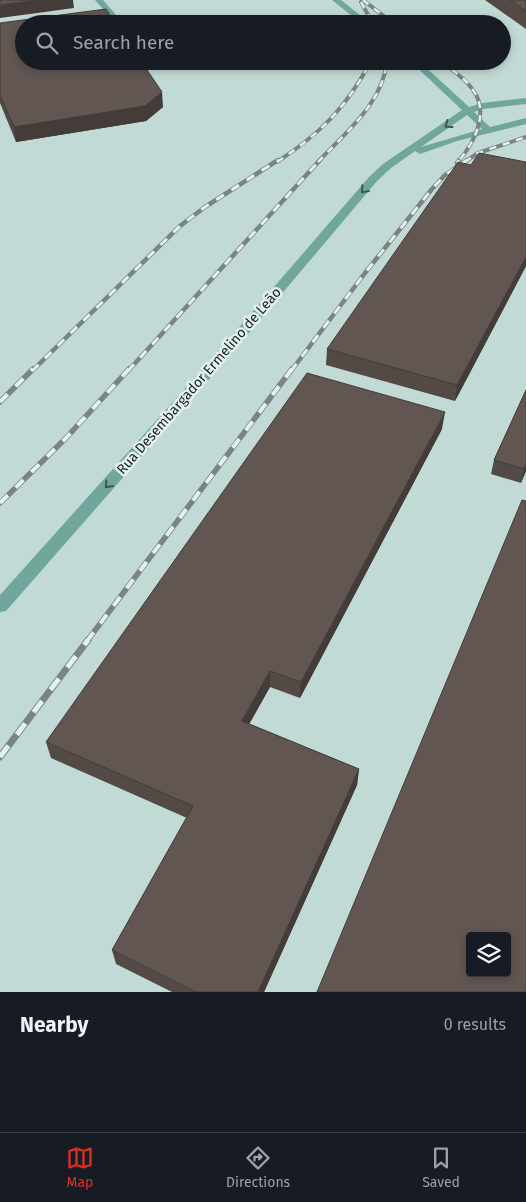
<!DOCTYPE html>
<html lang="en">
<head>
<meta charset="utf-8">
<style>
	:root { --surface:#171b24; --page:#20242c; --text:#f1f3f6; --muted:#9ea1a6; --line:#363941; --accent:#d93025 }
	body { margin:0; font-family:"Fira Sans",sans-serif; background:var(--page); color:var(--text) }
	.controls { position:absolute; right:15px; bottom:15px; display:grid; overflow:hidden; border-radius:5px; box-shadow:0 2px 8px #0003 }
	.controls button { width:45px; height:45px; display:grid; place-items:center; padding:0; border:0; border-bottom:1px solid var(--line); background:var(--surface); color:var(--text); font:25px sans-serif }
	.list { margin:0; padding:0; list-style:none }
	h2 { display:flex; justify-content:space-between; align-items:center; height:65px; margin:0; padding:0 20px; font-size:21px }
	h2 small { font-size:16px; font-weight:400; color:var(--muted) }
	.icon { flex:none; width:28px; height:28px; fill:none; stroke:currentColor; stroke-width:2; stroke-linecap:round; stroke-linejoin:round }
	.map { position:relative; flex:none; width:526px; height:992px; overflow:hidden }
	.search { position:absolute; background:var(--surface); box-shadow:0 2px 8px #0003; left:15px; right:15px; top:15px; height:55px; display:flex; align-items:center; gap:12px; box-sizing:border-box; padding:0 18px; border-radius:28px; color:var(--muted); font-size:19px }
	.sheet { height:140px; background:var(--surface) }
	nav { display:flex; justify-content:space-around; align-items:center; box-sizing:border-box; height:70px; border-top:1px solid var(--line); background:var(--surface); font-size:14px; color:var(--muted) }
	nav a { display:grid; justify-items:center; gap:2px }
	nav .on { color:var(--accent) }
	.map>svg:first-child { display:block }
</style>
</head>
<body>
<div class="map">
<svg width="526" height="992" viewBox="0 0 526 992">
	<rect width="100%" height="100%" fill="#d5e4e1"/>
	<!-- built -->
	<path fill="#c2dad5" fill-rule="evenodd" d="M 0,0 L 526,0 L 526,992 L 0,992 ZM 24,24 L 502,24 L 502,61 L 24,61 ZM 470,936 L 507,936 L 507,973 L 470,973 Z"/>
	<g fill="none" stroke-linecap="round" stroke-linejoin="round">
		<!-- lane -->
		<path fill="#70a69c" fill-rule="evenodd" d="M 95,0 L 103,0 L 124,24 L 116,24 Z
			M 169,61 L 182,61 L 199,68 L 195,70 Z"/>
		<!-- street -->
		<path fill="#70a69c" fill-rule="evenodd" d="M 332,0 L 341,0 L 371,24 L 362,24 Z
			M 410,61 L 419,61 L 469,107 L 482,103 L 526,98 L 526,104 L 483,109 L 474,112 L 490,127 L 526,118 L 526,124 L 457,141 L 420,154 L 415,151 L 391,168 L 377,181 L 226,360 L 6,611 L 0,612 L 0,595 L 216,354 L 369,177 L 383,164 L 462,110 ZM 467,115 L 482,129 L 421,147 Z"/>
		<defs>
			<path id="rail-far3" d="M 363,0 L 394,24
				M 361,2 L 373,24
				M 441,61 C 452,70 465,78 473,90 C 490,113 474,143 458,162
				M 277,162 C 321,133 346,108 371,61
				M 318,162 C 346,132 383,103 387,61
				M 465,162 L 478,153 L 526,137"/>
			<path id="rail-far2" d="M 457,163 L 459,160
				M 32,371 L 180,226 L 205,207 L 278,160
				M 128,371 L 320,160
				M 291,371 L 365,273 L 432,189 L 445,175 L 467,160"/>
			<path id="rail-far1" d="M 0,402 L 33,369
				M 0,503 L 66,438 L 129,369
				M 87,641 L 292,369"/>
			<path id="rail" d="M 0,757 L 88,640"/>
		</defs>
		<!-- rail-far3 casing -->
		<use href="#rail-far3" stroke="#7a8482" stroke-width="4"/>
		<!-- rail-far2 casing -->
		<use href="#rail-far2" stroke="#7a8482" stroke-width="4.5"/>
		<!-- rail-far1 casing -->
		<use href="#rail-far1" stroke="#7a8482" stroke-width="5.5"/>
		<!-- rail casing -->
		<use href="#rail" stroke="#7a8482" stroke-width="7"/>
		<!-- rail-far3 -->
		<use href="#rail-far3" stroke="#e3f2ef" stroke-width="2.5" stroke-dasharray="7" stroke-linecap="butt"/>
		<!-- rail-far2 -->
		<use href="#rail-far2" stroke="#e3f2ef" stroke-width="3" stroke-dasharray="9" stroke-linecap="butt"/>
		<!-- rail-far1 -->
		<use href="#rail-far1" stroke="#e3f2ef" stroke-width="4" stroke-dasharray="11" stroke-linecap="butt"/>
		<!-- rail -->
		<use href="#rail" stroke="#e3f2ef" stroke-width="5" stroke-dasharray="14" stroke-linecap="butt"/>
	</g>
	<!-- wall -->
	<path fill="#534a46" d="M 485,0 L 526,0 L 526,29 Z
		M 0,23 L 163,107 L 146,121 L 16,142 L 0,103 Z
		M 526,162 L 526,266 L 455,401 L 326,365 L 327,349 L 471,165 Z
		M 526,390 L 526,471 L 521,483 L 491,474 L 494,460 Z
		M 442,429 L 300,698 L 270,687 L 249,724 L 359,769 L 357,785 L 264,992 L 172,992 L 116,964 L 112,950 L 187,818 L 51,758 L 46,742 Z"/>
	<!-- shaded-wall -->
	<path fill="#443c39" d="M 36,0 L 73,0 L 74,8 L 0,18 L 0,5 Z
		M 162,92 L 163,107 L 146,121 L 16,142 L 14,127 Z
		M 526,257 L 526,266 L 455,401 L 457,385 Z
		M 445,412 L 442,429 L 300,698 L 301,682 Z
		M 526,465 L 526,471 L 521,483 L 524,469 Z
		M 270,671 L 270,687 L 242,737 L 242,721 Z
		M 359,769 L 357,785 L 264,992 L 258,992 Z"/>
	<!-- building -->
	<path fill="#615651" stroke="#443c39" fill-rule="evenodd" d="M 0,0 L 36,0 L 0,5 Z
		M 510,0 L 526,0 L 526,11 Z
		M 106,9 L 116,24 L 24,24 L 24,61 L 141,61 L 162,92 L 145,106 L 14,127 L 0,95 L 0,23 Z
		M 479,153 L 526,162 L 526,257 L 457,385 L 327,349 L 458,162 L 471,165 Z
		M 307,373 L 445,412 L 301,682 L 270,671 L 242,721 L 359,769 L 258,992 L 196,992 L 112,950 L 193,806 L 46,742 Z
		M 526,390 L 526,465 L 524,469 L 494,460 Z
		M 522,500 L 526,501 L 526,992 L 317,992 ZM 470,936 L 507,936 L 507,973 L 470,973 Z"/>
	<!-- one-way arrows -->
	<defs><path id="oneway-chevron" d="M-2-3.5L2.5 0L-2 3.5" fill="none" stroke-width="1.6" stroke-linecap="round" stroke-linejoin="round" transform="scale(1.25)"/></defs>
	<g stroke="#3e5752">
		<use href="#oneway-chevron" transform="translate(448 125) rotate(144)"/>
		<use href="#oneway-chevron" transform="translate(364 190) rotate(131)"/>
		<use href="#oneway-chevron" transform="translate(108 485) rotate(132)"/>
	</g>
	<g text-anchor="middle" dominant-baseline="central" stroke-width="5" stroke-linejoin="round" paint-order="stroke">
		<!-- street labels -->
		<g font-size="14" fill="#1c2220" stroke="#e3f2ef">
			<text transform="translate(199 381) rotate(-49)">Rua Desembargador Ermelino de Leão</text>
		</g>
	</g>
</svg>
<div class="controls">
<button><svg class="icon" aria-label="layers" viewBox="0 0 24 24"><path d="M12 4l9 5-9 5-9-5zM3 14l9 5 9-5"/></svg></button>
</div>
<div class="search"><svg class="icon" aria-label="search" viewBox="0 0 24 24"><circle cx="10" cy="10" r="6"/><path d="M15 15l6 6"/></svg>Search here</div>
</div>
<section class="sheet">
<h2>Nearby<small>0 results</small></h2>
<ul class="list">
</ul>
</section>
<nav>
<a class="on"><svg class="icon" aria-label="map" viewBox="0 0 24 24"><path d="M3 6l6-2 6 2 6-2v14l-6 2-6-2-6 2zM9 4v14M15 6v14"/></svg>Map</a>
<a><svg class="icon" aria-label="directions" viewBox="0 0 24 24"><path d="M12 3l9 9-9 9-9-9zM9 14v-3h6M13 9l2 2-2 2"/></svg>Directions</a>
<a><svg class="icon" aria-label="saved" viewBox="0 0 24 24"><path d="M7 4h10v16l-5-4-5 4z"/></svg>Saved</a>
</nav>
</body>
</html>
